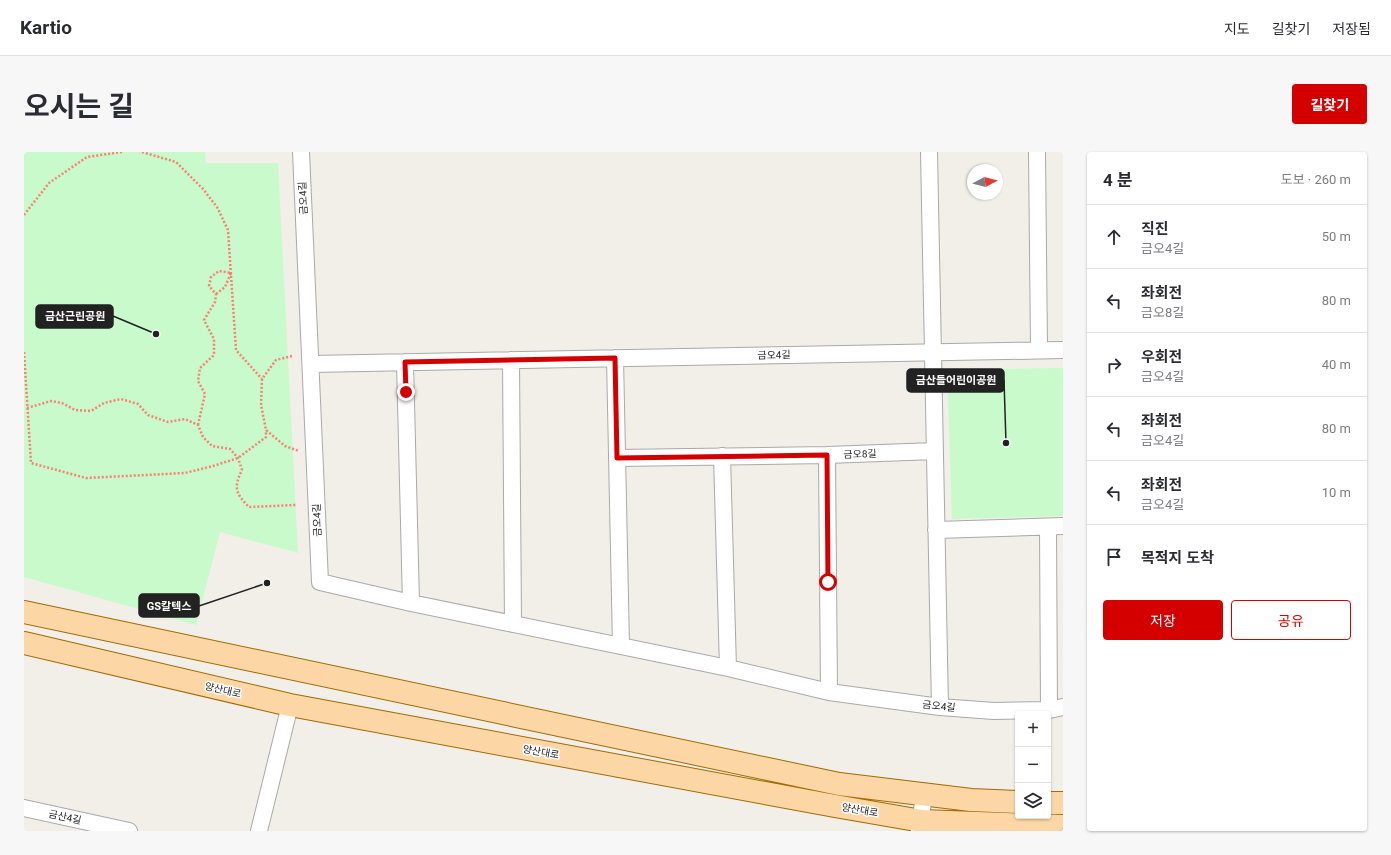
<!DOCTYPE html>
<html lang="ko">
<head>
<meta charset="utf-8">
<style>
	:root { --surface:#fff; --page:#f7f7f7; --text:#2b2b33; --muted:#7c7c81; --line:#e1e1e2; --accent:#d40000 }
	body { margin:0; font-family:Roboto,"Noto Sans KR",sans-serif; background:var(--page); color:var(--text) }
	.controls { position:absolute; right:12px; bottom:12px; display:grid; overflow:hidden; border-radius:4px; box-shadow:0 1px 3px #0004 }
	.controls button { width:36px; height:36px; display:grid; place-items:center; padding:0; border:0; border-bottom:1px solid var(--line); background:var(--surface); color:var(--text); font:20px sans-serif }
	.compass { position:absolute; left:943px; top:12px; width:36px; height:36px; border-radius:50%; background:var(--surface); box-shadow:0 1px 3px #0004; rotate:83deg }
	.stop { position:absolute; width:12px; height:12px; margin:-9px; border:3px solid #d40000; border-radius:50%; background:#fff }
	.stop.end { background:#d40000; border-color:#fff; box-shadow:0 1px 4px #0008 }
	.list { margin:0; padding:0; list-style:none }
	h2 { display:flex; justify-content:space-between; align-items:center; height:52px; margin:0; padding:0 16px; font-size:17px }
	h2 small { font-size:13px; font-weight:400; color:var(--muted) }
	.list li { display:grid; grid-template-columns:26px 1fr auto; gap:12px; align-items:center; box-sizing:border-box; height:64px; padding:0 16px; border-top:1px solid var(--line) }
	.list b { display:block; font-size:15px; white-space:nowrap }
	.list p { margin:0; font-size:13px; white-space:nowrap; color:var(--muted) }
	.list em { font-size:13px; font-style:normal; color:var(--muted) }
	.actions { display:flex; gap:8px; padding:12px 16px }
	.actions a { flex:1; padding:9px 0; border:1px solid var(--accent); border-radius:4px; text-align:center; font-size:14px; color:var(--accent) }
	.actions .main { background:var(--accent); color:#fff }
	.icon { flex:none; width:22px; height:22px; fill:none; stroke:currentColor; stroke-width:2; stroke-linecap:round; stroke-linejoin:round }
	.map { position:relative; flex:none; width:1039px; height:679px; overflow:hidden; border-radius:4px }
	header { display:flex; align-items:center; gap:24px; box-sizing:border-box; height:56px; padding:0 20px; background:var(--surface); border-bottom:1px solid var(--line) }
	header strong { font-size:19px }
	nav { display:flex; gap:22px; margin-inline-start:auto; font-size:14px }
	.intro { display:flex; align-items:center; justify-content:space-between; box-sizing:border-box; height:96px; padding:0 24px }
	h1 { margin:0; font-size:28px }
	.button { padding:10px 18px; border-radius:4px; background:var(--accent); color:#fff; font-size:14px; font-weight:700 }
	main { display:flex; gap:24px; padding:0 24px }
	aside { flex:1; background:var(--surface); border-radius:4px; box-shadow:0 1px 3px #0004 }
	.map>svg:first-child { display:block }
</style>
</head>
<body>
<header>
<strong>Kartio</strong>
<nav><a>지도</a><a>길찾기</a><a>저장됨</a></nav>
</header>
<div class="intro"><h1>오시는 길</h1><a class="button">길찾기</a></div>
<main>
<div class="map">
<svg width="1039" height="679" viewBox="0 0 1039 679">
	<rect width="100%" height="100%" fill="#f2efe9"/>
	<!-- park -->
	<path fill="#c8facc" d="M 0,0 L 181,0 L 182,11 L 254,11 L 274,401 L 196,380 L 172,473 L 0,425 Z
		M 1039,216 L 1039,364 L 928,367 L 923,218 Z"/>
	<g fill="none" stroke-linecap="round" stroke-linejoin="round">
		<defs>
			<path id="minor" d="M 277,0 L 296,430 L 387,451 L 704,516 L 805,540 L 916,555 L 970,559 L 1025,558 L 1039,555
				M 905,0 L 916,555
				M 1013,0 L 1015,198
				M 591,206 L 597,494
				M 487,208 L 489,472
				M 381,210 L 387,451
				M 287,212 L 1039,198
				M 803,303 L 805,540
				M 698,304 L 704,516
				M 593,306 L 803,303 L 911,299
				M 1024,375 L 1025,558
				M 912,378 L 1039,374
				M 0,656 L 105,679
				M 235,679 L 266,553
				M 895,679 L 900,643"/>
			<path id="primary" d="M 0,460 L 815,632 L 947,648 L 994,650
				M 0,491 L 266,553 L 811,654 L 898,669 L 1039,674
				M 1024,651 L 1039,651"/>
		</defs>
		<!-- minor casing -->
		<use href="#minor" stroke="#a9a9a9" stroke-width="18"/>
		<!-- primary casing -->
		<use href="#primary" stroke="#a06b00" stroke-width="24"/>
		<!-- path -->
		<path stroke="#fa8072" stroke-width="2.5" stroke-dasharray="2 2" stroke-linecap="butt" d="M 118,0 L 152,10 L 179,37 L 193,55 L 204,78 L 212,198 L 238,227
			M 0,63 L 25,31 L 63,5 L 98,0
			M 0,200 L 7,311 L 62,326 L 161,321 L 189,314 L 214,306 L 242,285 L 242,278
			M 268,204 L 252,208 L 238,227 L 237,253 L 242,278 L 261,294 L 275,299
			M 3,256 L 27,249 L 38,251 L 51,258 L 67,259 L 80,251 L 97,247 L 114,252 L 124,263 L 144,270 L 161,267 L 174,273 L 179,285 L 188,294 L 206,297 L 214,306 L 218,318 C 209,336 212,342 225,355 L 272,353
			M 174,273 L 181,242 L 174,229 L 176,216 L 190,203 L 190,187 L 180,168 L 191,150 L 192,142 L 185,134 L 187,125 L 195,119 L 207,121 L 201,135 L 192,142"/>
		<!-- minor -->
		<use href="#minor" stroke="#fff" stroke-width="16"/>
		<!-- primary -->
		<use href="#primary" stroke="#fcd6a4" stroke-width="22"/>
	</g>
	<g fill="none" stroke-linecap="round" stroke-linejoin="round">
		<!-- route -->
		<path stroke="#d40000" stroke-width="5" d="M 382,240 L 381,210 L 591,206 L 593,306 L 803,303 L 804,430"/>
	</g>
	<g text-anchor="middle" dominant-baseline="central" stroke-width="3" stroke-linejoin="round" paint-order="stroke">
		<!-- street labels -->
		<g font-size="10" fill="#222" stroke="#fff">
			<text transform="translate(279 46) rotate(-93)">금오4길</text>
			<text transform="translate(750 203) rotate(-1)">금오4길</text>
			<text transform="translate(836 302) rotate(-2)">금오8길</text>
			<text transform="translate(293 368) rotate(-92)">금오4길</text>
			<text transform="translate(199 538) rotate(13)">양산대로</text>
			<text transform="translate(915 554) rotate(6)">금오4길</text>
			<text transform="translate(517 600) rotate(10)">양산대로</text>
			<text transform="translate(836 658) rotate(9)">양산대로</text>
			<text transform="translate(41 665) rotate(12)">금산4길</text>
		</g>
	</g>
	<!-- callouts -->
	<path fill="none" stroke="#222" stroke-width="1.5" d="M132 182L89 164M982 291L980 228M243 431L175 454"/>
	<g fill="#222" stroke="#fff" stroke-width="1.5">
		<circle cx="132" cy="182" r="4"/>
		<circle cx="982" cy="291" r="4"/>
		<circle cx="243" cy="431" r="4"/>
	</g>
	<g fill="#222" stroke="#222" stroke-width="1.5">
		<rect x="12" y="153" width="77" height="23" rx="4"/>
		<rect x="883" y="217" width="97" height="23" rx="4"/>
		<rect x="115" y="442" width="60" height="23" rx="4"/>
	</g>
	<g font-size="11" text-anchor="middle" font-weight="bold" fill="#fff">
		<text x="51" y="168">금산근린공원</text>
		<text x="932" y="232">금산들어린이공원</text>
		<text x="145" y="458">GS칼텍스</text>
	</g>
</svg>
<div class="controls">
<button>+</button>
<button>−</button>
<button><svg class="icon" aria-label="layers" viewBox="0 0 24 24"><path d="M12 4l9 5-9 5-9-5zM3 14l9 5 9-5"/></svg></button>
</div>
<svg class="compass" viewBox="-18 -18 36 36"><path d="M0-13l5 13h-10z" fill="#e53935"/><path d="M0 13l5-13h-10z" fill="#7c7c81"/></svg>
<div class="stop" style="left:804px;top:430px"></div>
<div class="stop end" style="left:382px;top:240px"></div>
</div>
<aside>
<h2>4 분<small>도보 · 260 m</small></h2>
<ul class="list">
<li><svg class="icon" aria-label="ahead" viewBox="0 0 24 24"><path d="M12 20V5M6 11l6-6 6 6"/></svg><div><b>직진</b><p>금오4길</p></div><em>50 m</em></li>
<li><svg class="icon" aria-label="left" viewBox="0 0 24 24"><path d="M17 20v-9H6M10 6l-5 5 5 5"/></svg><div><b>좌회전</b><p>금오8길</p></div><em>80 m</em></li>
<li><svg class="icon" aria-label="right" viewBox="0 0 24 24"><path d="M7 20v-9h11M14 6l5 5-5 5"/></svg><div><b>우회전</b><p>금오4길</p></div><em>40 m</em></li>
<li><svg class="icon" aria-label="left" viewBox="0 0 24 24"><path d="M17 20v-9H6M10 6l-5 5 5 5"/></svg><div><b>좌회전</b><p>금오4길</p></div><em>80 m</em></li>
<li><svg class="icon" aria-label="left" viewBox="0 0 24 24"><path d="M17 20v-9H6M10 6l-5 5 5 5"/></svg><div><b>좌회전</b><p>금오4길</p></div><em>10 m</em></li>
<li><svg class="icon" aria-label="arrive" viewBox="0 0 24 24"><path d="M6 21V4h12l-3 4 3 4H6"/></svg><div><b>목적지 도착</b></div></li>
</ul>
<div class="actions"><a class="main">저장</a><a>공유</a></div>
</aside>
</main>
</body>
</html>
